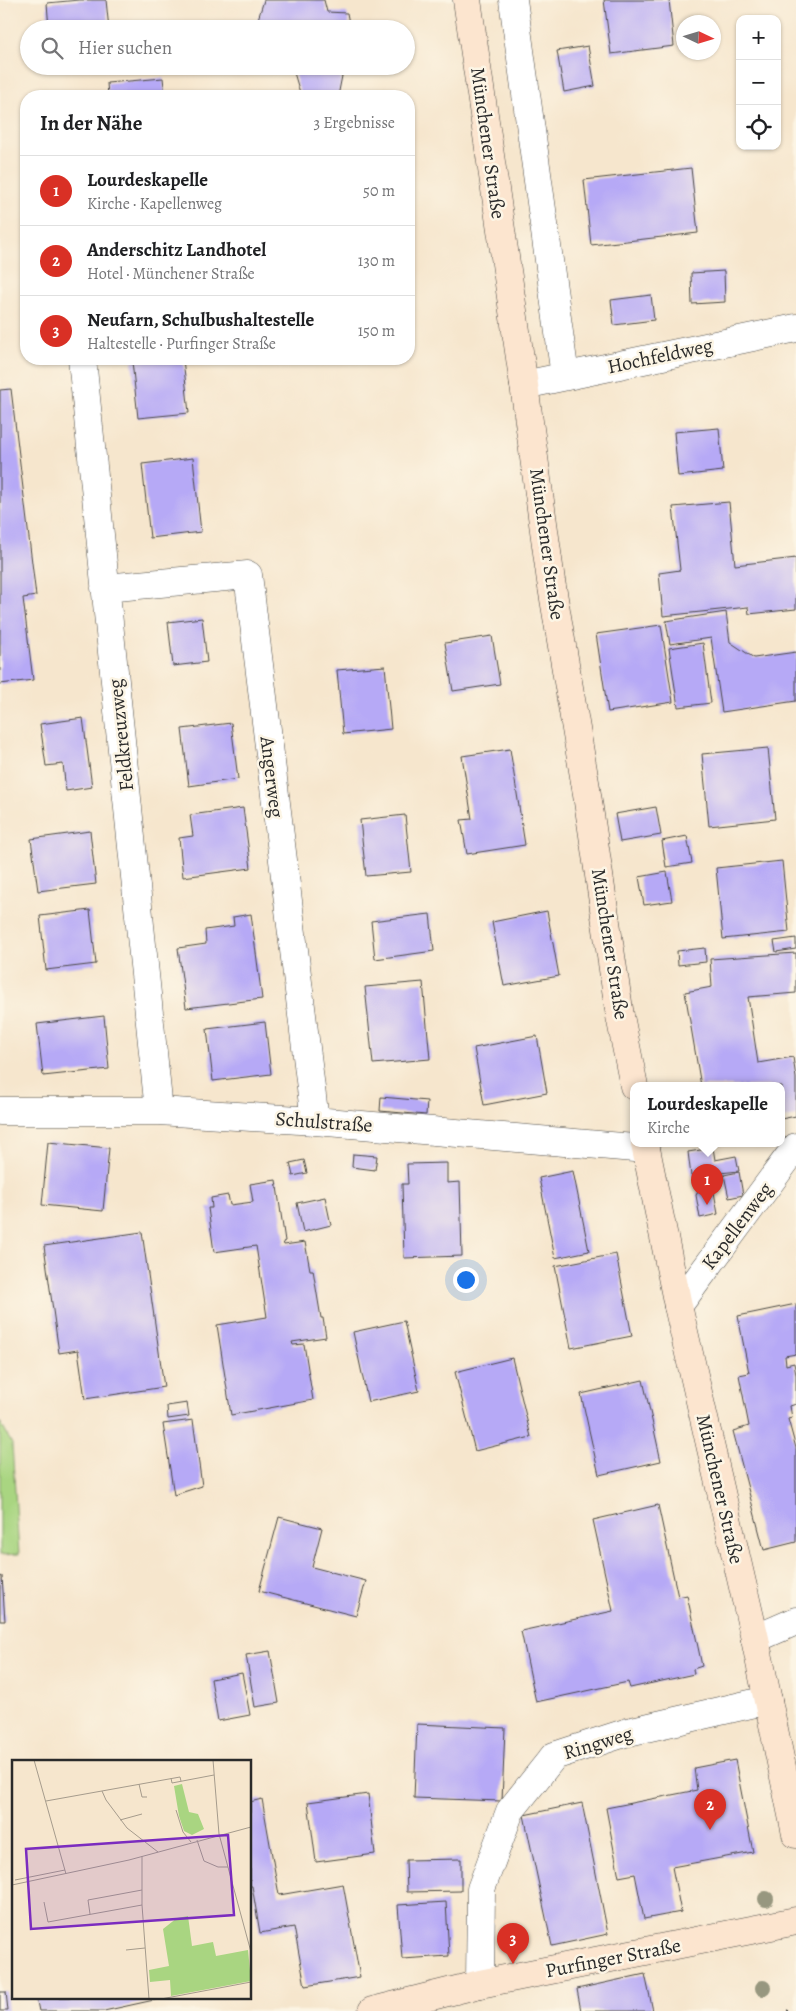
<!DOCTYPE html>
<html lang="de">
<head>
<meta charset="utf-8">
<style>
	:root { --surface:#fff; --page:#f2f2f2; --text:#202124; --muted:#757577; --line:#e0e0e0; --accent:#d93025 }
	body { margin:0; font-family:Alegreya,serif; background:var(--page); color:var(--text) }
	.controls { position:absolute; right:15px; top:15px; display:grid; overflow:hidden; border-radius:10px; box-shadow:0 1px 4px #0004 }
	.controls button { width:45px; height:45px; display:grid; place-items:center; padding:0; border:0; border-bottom:1px solid var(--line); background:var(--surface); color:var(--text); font:25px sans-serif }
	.compass { position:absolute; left:676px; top:15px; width:45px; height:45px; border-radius:50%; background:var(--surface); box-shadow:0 1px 4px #0004; rotate:94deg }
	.you { position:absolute; left:465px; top:1279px; width:18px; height:18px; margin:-12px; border:4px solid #fff; border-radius:50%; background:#1a73e8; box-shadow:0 0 0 8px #1a73e833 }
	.badge { display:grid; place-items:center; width:32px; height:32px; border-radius:50%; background:var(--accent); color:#fff; font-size:16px; font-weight:700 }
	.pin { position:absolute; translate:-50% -41px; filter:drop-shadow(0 1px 2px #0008) }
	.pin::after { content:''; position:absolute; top:26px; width:18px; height:15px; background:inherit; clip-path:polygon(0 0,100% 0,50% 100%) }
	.popup { position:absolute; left:630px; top:1082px; width:155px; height:65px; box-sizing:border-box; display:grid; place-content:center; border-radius:10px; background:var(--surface); filter:drop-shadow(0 1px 4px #0005); font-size:16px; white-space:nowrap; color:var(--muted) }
	.popup b { font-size:19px; color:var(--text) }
	.popup::after { content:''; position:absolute; left:50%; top:100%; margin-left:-10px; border:10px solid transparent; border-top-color:var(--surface) }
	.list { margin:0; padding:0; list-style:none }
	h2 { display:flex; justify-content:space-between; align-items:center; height:65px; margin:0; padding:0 20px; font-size:21px }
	h2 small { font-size:16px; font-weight:400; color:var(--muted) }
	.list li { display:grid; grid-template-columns:32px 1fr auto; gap:15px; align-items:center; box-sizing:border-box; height:70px; padding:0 20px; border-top:1px solid var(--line) }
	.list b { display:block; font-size:19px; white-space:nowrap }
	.list p { margin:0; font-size:16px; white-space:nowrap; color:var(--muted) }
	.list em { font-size:16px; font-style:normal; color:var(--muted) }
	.icon { flex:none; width:28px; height:28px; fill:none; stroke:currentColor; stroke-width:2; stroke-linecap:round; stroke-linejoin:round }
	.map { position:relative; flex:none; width:796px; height:2011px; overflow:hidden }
	.search { position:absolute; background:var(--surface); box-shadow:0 1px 4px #0004; left:20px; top:20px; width:395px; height:55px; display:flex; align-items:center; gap:12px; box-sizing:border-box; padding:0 18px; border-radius:28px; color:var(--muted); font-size:19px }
	.panel { position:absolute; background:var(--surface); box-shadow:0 1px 4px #0004; left:20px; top:90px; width:395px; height:275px; border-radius:20px }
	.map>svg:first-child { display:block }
</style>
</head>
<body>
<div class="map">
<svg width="796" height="2011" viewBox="0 0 796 2011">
	<rect width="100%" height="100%" fill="#fcf5e5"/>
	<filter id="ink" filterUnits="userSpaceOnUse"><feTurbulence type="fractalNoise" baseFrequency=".02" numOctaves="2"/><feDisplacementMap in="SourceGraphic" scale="10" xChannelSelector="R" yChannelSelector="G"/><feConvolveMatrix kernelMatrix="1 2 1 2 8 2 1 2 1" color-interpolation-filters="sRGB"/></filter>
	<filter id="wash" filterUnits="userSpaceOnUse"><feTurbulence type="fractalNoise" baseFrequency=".0096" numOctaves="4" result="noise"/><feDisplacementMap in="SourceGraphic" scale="20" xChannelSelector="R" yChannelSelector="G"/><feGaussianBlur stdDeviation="1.12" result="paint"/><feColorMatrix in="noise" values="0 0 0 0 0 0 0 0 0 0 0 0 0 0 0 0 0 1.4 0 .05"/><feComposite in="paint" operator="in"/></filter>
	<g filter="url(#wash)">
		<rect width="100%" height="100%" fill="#f6e6cd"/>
		<!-- green -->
		<path fill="#a9d581" stroke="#6a8056" d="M 0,1422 L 12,1444 L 19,1554 L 0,1555 Z"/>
		<g id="blocks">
			<!-- building -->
			<path fill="#b6a9f6" d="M 79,0 L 106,0 L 109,29 L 49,29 L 47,3 Z
				M 264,0 L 324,0 L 327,12 L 347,13 L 350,29 L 255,29 Z
				M 604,0 L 669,0 L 674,46 L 611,54 Z
				M 588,46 L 595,86 L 564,92 L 557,51 Z
				M 292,66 L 344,66 L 338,96 L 301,96 Z
				M 163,78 L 165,96 L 108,96 L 107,83 Z
				M 691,168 L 698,233 L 591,245 L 584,180 Z
				M 724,271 L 725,302 L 692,304 L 691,273 Z
				M 651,295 L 654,320 L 614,325 L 611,300 Z
				M 148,359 L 183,359 L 189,413 L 138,418 L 132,361 Z
				M 11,389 L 36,596 L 23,598 L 33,680 L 0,684 L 0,390 Z
				M 719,428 L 723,471 L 678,476 L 674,432 Z
				M 193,458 L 201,532 L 150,538 L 142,464 Z
				M 729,502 L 735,565 L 796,558 L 796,609 L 749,614 L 748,607 L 663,616 L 659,573 L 680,570 L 673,507 Z
				M 726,612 L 730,642 L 754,658 L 796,652 L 796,701 L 722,712 L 711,638 L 670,644 L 666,621 Z
				M 202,618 L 207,662 L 173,666 L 168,622 Z
				M 661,625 L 673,702 L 608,712 L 596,634 Z
				M 492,636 L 500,684 L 453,691 L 445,643 Z
				M 703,643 L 711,703 L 678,707 L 669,648 Z
				M 385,666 L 391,729 L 343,734 L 337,670 Z
				M 83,718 L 92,787 L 66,791 L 63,764 L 46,766 L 40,724 Z
				M 231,723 L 238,779 L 189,786 L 182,729 Z
				M 768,748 L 775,819 L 709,826 L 702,754 Z
				M 510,749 L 525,845 L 467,854 L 461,820 L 472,819 L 462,756 Z
				M 656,807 L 661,835 L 620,842 L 615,814 Z
				M 243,808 L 251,868 L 183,877 L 179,838 L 193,836 L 190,815 Z
				M 405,815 L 411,872 L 366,876 L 360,820 Z
				M 90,831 L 96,884 L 38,891 L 31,839 Z
				M 687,836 L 692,863 L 666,867 L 662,841 Z
				M 782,861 L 789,932 L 723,939 L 716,868 Z
				M 667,872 L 672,901 L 644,905 L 639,877 Z
				M 90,910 L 96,964 L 46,970 L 40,916 Z
				M 547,911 L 559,976 L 504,986 L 492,922 Z
				M 251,914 L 262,999 L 186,1008 L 178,948 L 206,944 L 205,930 L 234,926 L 233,917 Z
				M 430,914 L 434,951 L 375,959 L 371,921 Z
				M 796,938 L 796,949 L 776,952 L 774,941 Z
				M 705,948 L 706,962 L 678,965 L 677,951 Z
				M 796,953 L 796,993 L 748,997 L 758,1063 L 793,1057 L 796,1078 L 796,1116 L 781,1119 L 781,1086 L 701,1086 L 685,992 L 712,987 L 710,959 Z
				M 423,982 L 430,1059 L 373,1064 L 365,987 Z
				M 104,1016 L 109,1069 L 43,1076 L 37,1024 Z
				M 265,1022 L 271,1074 L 213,1081 L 207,1029 Z
				M 537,1036 L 547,1093 L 484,1105 L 474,1048 Z
				M 381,1097 L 427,1101 L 426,1115 L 380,1111 Z
				M 48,1142 L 109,1148 L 103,1211 L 42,1205 Z
				M 713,1148 L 715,1160 L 736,1156 L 739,1171 L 691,1176 L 688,1152 Z
				M 353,1154 L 377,1156 L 375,1170 L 352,1167 Z
				M 304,1160 L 307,1173 L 293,1176 L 290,1163 Z
				M 447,1163 L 447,1183 L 460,1182 L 462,1256 L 404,1258 L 402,1184 L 408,1184 L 407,1164 Z
				M 573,1171 L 589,1251 L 555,1258 L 539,1178 Z
				M 739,1172 L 743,1195 L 729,1198 L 724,1175 Z
				M 276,1180 L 285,1241 L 283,1242 L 284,1245 L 305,1242 L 310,1270 L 313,1270 L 321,1318 L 323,1318 L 326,1337 L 292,1342 L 293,1345 L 304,1344 L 313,1400 L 231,1415 L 217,1325 L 267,1317 L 256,1246 L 214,1252 L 208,1208 L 212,1208 L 211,1198 L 228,1195 L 230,1205 L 253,1202 L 250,1184 Z
				M 707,1187 L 714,1192 L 718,1214 L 700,1218 L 696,1195 L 700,1189 Z
				M 325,1197 L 331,1225 L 303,1232 L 297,1203 Z
				M 142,1232 L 164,1387 L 85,1399 L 78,1350 L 59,1353 L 44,1246 Z
				M 616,1254 L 632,1336 L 571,1348 L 555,1266 Z
				M 796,1304 L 796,1354 L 785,1356 L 786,1365 L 794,1363 L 796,1375 L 796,1404 L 790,1406 L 792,1418 L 788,1419 L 796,1448 L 796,1542 L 764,1550 L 733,1431 L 749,1426 L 739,1375 L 749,1373 L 738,1316 Z
				M 404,1321 L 419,1391 L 368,1402 L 353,1332 Z
				M 512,1358 L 531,1437 L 475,1451 L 455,1372 Z
				M 643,1380 L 661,1461 L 599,1475 L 581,1394 Z
				M 187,1403 L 189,1416 L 168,1419 L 167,1406 Z
				M 193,1420 L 202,1486 L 174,1495 L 163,1424 Z
				M 658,1505 L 678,1597 L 687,1595 L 702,1666 L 693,1669 L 694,1674 L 630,1688 L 628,1682 L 536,1702 L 521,1631 L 613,1611 L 593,1520 Z
				M 279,1517 L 322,1528 L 312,1567 L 366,1581 L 356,1616 L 259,1591 Z
				M 2,1576 L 5,1621 L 0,1621 L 0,1577 Z
				M 270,1651 L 279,1703 L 255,1707 L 246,1655 Z
				M 242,1673 L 250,1715 L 218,1721 L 211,1679 Z
				M 417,1724 L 505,1728 L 502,1801 L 414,1798 Z
				M 735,1760 L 753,1852 L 672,1867 L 681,1912 L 644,1919 L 635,1874 L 619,1877 L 606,1808 L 697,1790 L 694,1768 Z
				M 368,1794 L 375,1854 L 316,1862 L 308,1802 Z
				M 262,1799 L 279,1895 L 343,1884 L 360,1977 L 305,1986 L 294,1927 L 260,1933 L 252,1886 L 250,1886 L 250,1802 Z
				M 582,1803 L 608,1934 L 552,1946 L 524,1815 Z
				M 461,1859 L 461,1891 L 407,1892 L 406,1860 Z
				M 446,1902 L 449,1956 L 402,1959 L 398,1905 Z
				M 645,1974 L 653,2011 L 581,2011 L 577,1989 Z
				M 0,1992 L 6,1992 L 8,2011 L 0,2011 Z
				M 36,1997 L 163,1997 L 163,1998 L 104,2011 L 39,2011 Z"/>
		</g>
	</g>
	<g filter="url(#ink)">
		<use href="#blocks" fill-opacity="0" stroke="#494743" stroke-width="1"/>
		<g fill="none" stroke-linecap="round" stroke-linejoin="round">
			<defs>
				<path id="street" d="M 513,0 L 565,376
					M 82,359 L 159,1111
					M 524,385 L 796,328
					M 105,588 L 248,575 L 315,1121
					M 0,1111 L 159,1111 L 315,1121 L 646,1149
					M 678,1306 L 796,1147
					M 755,1639 L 796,1621
					M 480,1984 L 481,1889 L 510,1811 L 554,1756 L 628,1732 L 768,1700"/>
				<path id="secondary" d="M 467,0 L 524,385 L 551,581 L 586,788 L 620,1016 L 634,1086
					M 645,1144 L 678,1306 L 755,1639 L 796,1834
					M 372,2011 L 480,1984 L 796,1921"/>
			</defs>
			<!-- street casing -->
			<use href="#street" stroke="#494743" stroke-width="29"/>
			<!-- secondary casing -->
			<use href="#secondary" stroke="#494743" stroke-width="29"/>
			<!-- path -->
			<path stroke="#494743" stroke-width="3" stroke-dasharray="1 4" stroke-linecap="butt" d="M 787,2011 L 789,2011"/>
			<!-- street -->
			<use href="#street" stroke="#fff" stroke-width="28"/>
			<!-- secondary -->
			<use href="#secondary" stroke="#fce5cf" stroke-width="28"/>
		</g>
		<!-- trees -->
		<g fill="#97977f">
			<circle cx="766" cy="1899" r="8"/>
			<circle cx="763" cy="1988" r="8"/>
		</g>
	</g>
	<g text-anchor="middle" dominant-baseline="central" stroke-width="5" stroke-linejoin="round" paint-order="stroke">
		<!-- street labels -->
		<g font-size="20" fill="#2b2b2b" stroke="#fcf5e5">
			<text transform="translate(488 143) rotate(82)">Münchener Straße</text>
			<text transform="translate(660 356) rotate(-12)">Hochfeldweg</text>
			<text transform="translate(547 544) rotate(82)">Münchener Straße</text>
			<text transform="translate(121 735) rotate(-96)">Feldkreuzweg</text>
			<text transform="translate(272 777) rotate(83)">Angerweg</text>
			<text transform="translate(610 944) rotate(81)">Münchener Straße</text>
			<text transform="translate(324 1122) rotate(4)">Schulstraße</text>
			<text transform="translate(737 1226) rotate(-53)">Kapellenweg</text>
			<text transform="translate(720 1489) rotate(77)">Münchener Straße</text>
			<text transform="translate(598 1743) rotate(-17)">Ringweg</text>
			<text transform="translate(613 1958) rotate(-11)">Purfinger Straße</text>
		</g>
	</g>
	<!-- overview -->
	<g transform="translate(12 1760)">
		<rect width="239" height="239" fill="#f6e6cd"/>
		<path d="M 170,24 L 177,52 L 186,54 L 192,69 L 180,75 L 172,71 L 167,56 L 162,26 ZM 176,156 L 180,186 L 201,182 L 204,196 L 236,190 L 239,221 L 159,236 L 158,220 L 138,222 L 137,210 L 157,206 L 151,169 L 165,158 Z" fill="#a9d581"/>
		<path fill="none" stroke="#a59b8c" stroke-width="1" d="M 22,0 L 54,114M 201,0 L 207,74 L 239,192M 159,18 L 160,23 L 202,15M 127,24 L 130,37 L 135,37M 90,31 L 94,40 L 115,68 L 146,92M 34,41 L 168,17 L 169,21M 164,50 L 171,72 L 179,82M 108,60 L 130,54M 185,80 L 192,101 L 206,107 L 216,107M 130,96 L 130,145 L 137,239M 3,120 L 53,110M 0,125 L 117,100 L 239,67M 32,142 L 36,162 L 130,145M 78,154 L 76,140 L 130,130M 114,190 L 133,188M 149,239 L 239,222"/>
		<path fill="#7b2cbf" fill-opacity="0.15" stroke="#7b2cbf" stroke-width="2.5" d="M 216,75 L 222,155 L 19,169 L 14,89 Z"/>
		<rect width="239" height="239" fill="none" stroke="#2b2b2b" stroke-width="2.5"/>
	</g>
</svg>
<div class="controls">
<button>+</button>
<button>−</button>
<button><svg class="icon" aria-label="locate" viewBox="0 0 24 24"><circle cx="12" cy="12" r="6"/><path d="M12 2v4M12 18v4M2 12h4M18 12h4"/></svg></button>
</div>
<svg class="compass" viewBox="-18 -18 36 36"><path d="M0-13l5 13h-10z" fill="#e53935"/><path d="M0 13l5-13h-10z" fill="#757577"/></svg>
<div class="you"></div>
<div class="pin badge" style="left:707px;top:1205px">1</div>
<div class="popup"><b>Lourdeskapelle</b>Kirche</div>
<div class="pin badge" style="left:710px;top:1830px">2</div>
<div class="pin badge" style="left:513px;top:1964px">3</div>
<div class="search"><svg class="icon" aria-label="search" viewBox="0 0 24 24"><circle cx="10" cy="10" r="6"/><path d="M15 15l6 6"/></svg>Hier suchen</div>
<section class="panel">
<h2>In der Nähe<small>3 Ergebnisse</small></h2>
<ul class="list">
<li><span class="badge">1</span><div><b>Lourdeskapelle</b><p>Kirche · Kapellenweg</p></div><em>50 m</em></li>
<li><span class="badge">2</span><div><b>Anderschitz Landhotel</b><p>Hotel · Münchener Straße</p></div><em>130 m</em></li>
<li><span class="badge">3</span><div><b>Neufarn, Schulbushaltestelle</b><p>Haltestelle · Purfinger Straße</p></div><em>150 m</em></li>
</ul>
</section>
</div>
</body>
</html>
